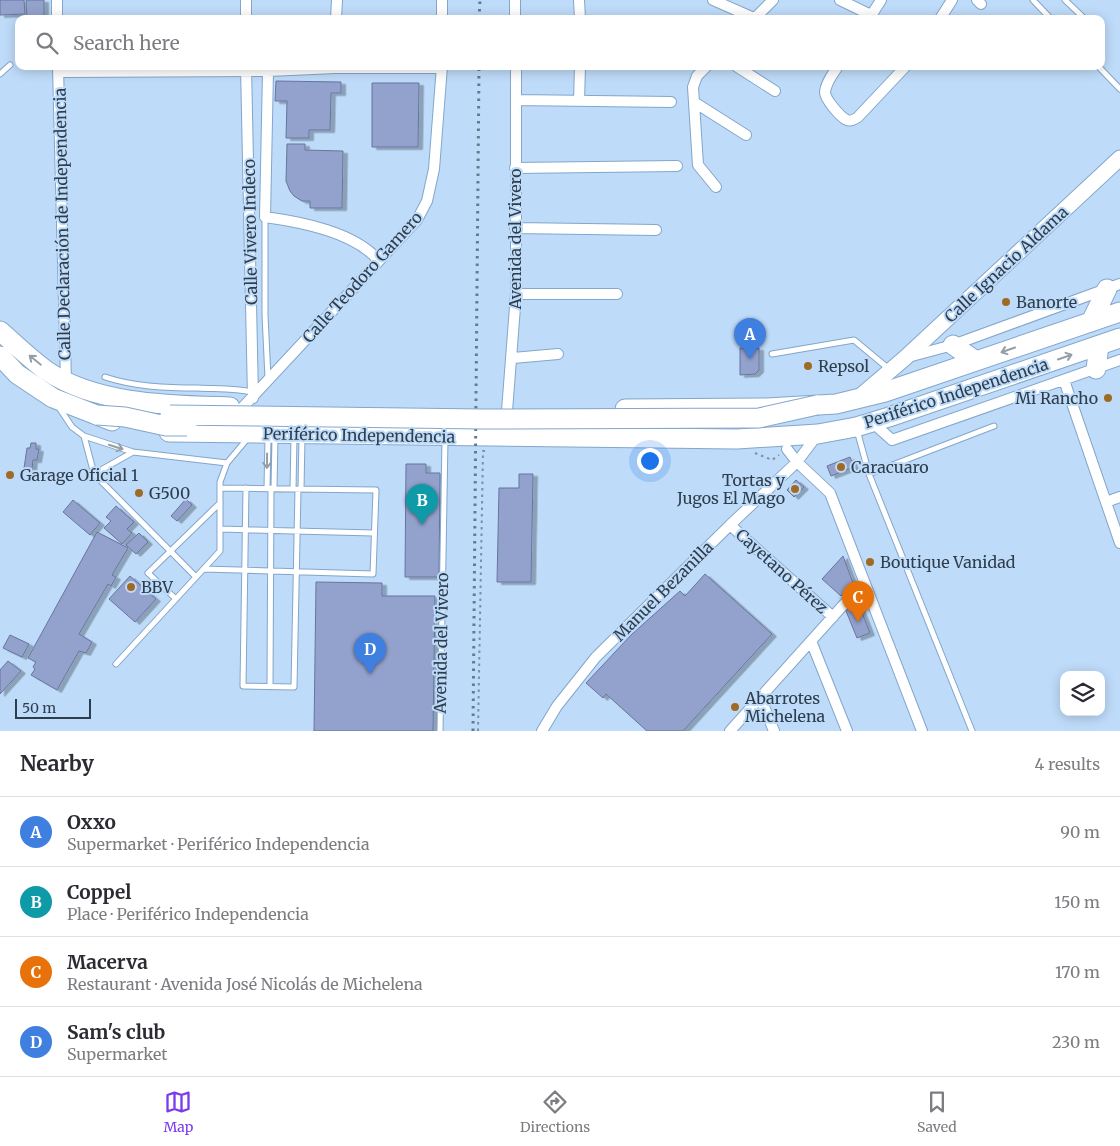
<!DOCTYPE html>
<html lang="en">
<head>
<meta charset="utf-8">
<style>
	:root { --surface:#fff; --page:#f7f7f7; --text:#2b2b33; --muted:#7c7c81; --line:#e1e1e2; --accent:#7c3aed }
	body { margin:0; font-family:Merriweather,serif; background:var(--page); color:var(--text) }
	.controls { position:absolute; right:15px; bottom:15px; display:grid; overflow:hidden; border-radius:10px; box-shadow:0 2px 12px #0003 }
	.controls button { width:45px; height:45px; display:grid; place-items:center; padding:0; border:0; border-bottom:1px solid var(--line); background:var(--surface); color:var(--text); font:25px sans-serif }
	.scale { position:absolute; left:15px; bottom:12px; width:76px; box-sizing:border-box; padding-left:5px; border:2px solid #2e3d4c; border-top:0; font-size:14px; line-height:18px; white-space:nowrap; color:#2e3d4c; -webkit-text-stroke:4px #bedbf9; paint-order:stroke }
	.you { position:absolute; left:649px; top:460px; width:18px; height:18px; margin:-12px; border:4px solid #fff; border-radius:50%; background:#1a73e8; box-shadow:0 0 0 8px #1a73e833 }
	.badge { display:grid; place-items:center; width:32px; height:32px; border-radius:50%; background:var(--accent); color:#fff; font-size:16px; font-weight:700 }
	.pin { position:absolute; translate:-50% -41px; filter:drop-shadow(0 1px 2px #0008) }
	.pin::after { content:''; position:absolute; top:26px; width:18px; height:15px; background:inherit; clip-path:polygon(0 0,100% 0,50% 100%) }
	.list { margin:0; padding:0; list-style:none }
	h2 { display:flex; justify-content:space-between; align-items:center; height:65px; margin:0; padding:0 20px; font-size:21px }
	h2 small { font-size:16px; font-weight:400; color:var(--muted) }
	.list li { display:grid; grid-template-columns:32px 1fr auto; gap:15px; align-items:center; box-sizing:border-box; height:70px; padding:0 20px; border-top:1px solid var(--line) }
	.list b { display:block; font-size:19px; white-space:nowrap }
	.list p { margin:0; font-size:16px; white-space:nowrap; color:var(--muted) }
	.list em { font-size:16px; font-style:normal; color:var(--muted) }
	.icon { flex:none; width:28px; height:28px; fill:none; stroke:currentColor; stroke-width:2; stroke-linecap:round; stroke-linejoin:round }
	.map { position:relative; flex:none; width:1120px; height:731px; overflow:hidden }
	.search { position:absolute; background:var(--surface); box-shadow:0 2px 12px #0003; left:15px; right:15px; top:15px; height:55px; display:flex; align-items:center; gap:12px; box-sizing:border-box; padding:0 18px; border-radius:10px; color:var(--muted); font-size:19px }
	.sheet { height:345px; background:var(--surface) }
	nav { display:flex; justify-content:space-around; align-items:center; box-sizing:border-box; height:70px; border-top:1px solid var(--line); background:var(--surface); font-size:14px; color:var(--muted) }
	nav a { display:grid; justify-items:center; gap:2px }
	nav .on { color:var(--accent) }
	.map>svg:first-child { display:block }
</style>
</head>
<body>
<div class="map">
<svg width="1120" height="731" viewBox="0 0 1120 731">
	<defs>
		<filter id="shadow"><feDropShadow dx="4.5" dy="2.5" stdDeviation="0" flood-color="#0004"/></filter>
	</defs>
	<rect width="100%" height="100%" fill="#bedbf9"/>
	<!-- building -->
	<path fill="#93a2cd" stroke="#67759e" filter="url(#shadow)" d="M 0,0 L 24,0 L 25,14 L 0,15 Z
		M 26,0 L 44,0 L 44,19 L 27,19 Z
		M 276,81 L 341,82 L 341,93 L 331,93 L 330,130 L 309,130 L 309,138 L 286,138 L 287,101 L 275,101 Z
		M 372,83 L 419,83 L 418,147 L 372,147 Z
		M 287,144 L 305,144 L 305,150 L 343,151 L 342,208 L 310,208 L 310,201 L 302,201 L 294,196 L 290,191 L 286,181 Z
		M 740,348 L 759,348 L 759,370 L 755,374 L 740,375 Z
		M 31,443 L 36,443 L 36,449 L 39,449 L 37,460 L 33,460 L 32,469 L 24,468 L 27,448 L 30,448 Z
		M 850,457 L 854,467 L 831,476 L 827,466 Z
		M 406,464 L 426,464 L 426,473 L 440,473 L 439,577 L 405,577 Z
		M 519,474 L 533,474 L 531,582 L 497,582 L 499,488 L 519,488 Z
		M 796,480 L 804,487 L 794,497 L 787,490 Z
		M 186,499 L 192,505 L 177,521 L 171,516 Z
		M 73,500 L 100,523 L 90,535 L 63,512 Z
		M 116,506 L 134,522 L 127,529 L 132,533 L 122,544 L 104,528 L 111,521 L 106,517 Z
		M 97,532 L 128,548 L 112,575 L 116,577 L 111,586 L 108,584 L 79,634 L 92,642 L 86,653 L 79,651 L 57,690 L 31,675 L 35,669 L 33,667 L 36,662 L 28,658 Z
		M 139,533 L 148,542 L 136,554 L 126,545 Z
		M 843,556 L 853,583 L 841,596 L 822,579 Z
		M 705,574 L 772,634 L 683,731 L 647,731 L 606,694 L 603,698 L 586,683 L 631,635 L 680,591 L 685,596 Z
		M 130,576 L 156,599 L 135,622 L 109,599 Z
		M 316,582 L 382,583 L 382,596 L 435,596 L 433,731 L 314,731 Z
		M 857,600 L 870,633 L 857,638 L 846,611 Z
		M 10,635 L 29,644 L 22,657 L 3,648 Z
		M 8,661 L 21,671 L 0,694 L 0,670 Z"/>
	<g fill="none" stroke-linecap="round" stroke-linejoin="round">
		<defs>
			<path id="lane" d="M 1033,0 L 1051,19
				M 1065,0 L 1085,19
				M 1098,66 L 1120,89
				M 0,74 L 10,65
				M 265,217 L 265,315 L 268,378
				M 772,354 L 854,340 L 889,369
				M 105,377 C 135,387 167,388 198,388 C 216,389 235,388 252,392
				M 58,406 L 72,427 L 84,436 L 133,452 L 227,463
				M 857,430 L 869,474 L 972,731
				M 84,436 L 94,474 L 196,577
				M 94,474 L 133,452
				M 869,474 L 994,426
				M 246,488 L 243,686 L 294,687 L 298,489
				M 274,488 L 275,437
				M 267,489 L 268,437
				M 293,489 L 294,437
				M 301,489 L 302,437
				M 220,529 L 374,533
				M 204,569 L 373,574 L 376,490 L 220,488
				M 176,599 L 148,573 L 220,503
				M 116,664 L 220,551 L 220,482 L 227,463 L 248,438
				M 270,687 L 271,488
				M 440,731 L 445,439"/>
			<path id="street" d="M 57,0 L 57,19
				M 442,0 L 442,19
				M 515,0 L 515,19
				M 579,0 L 580,19
				M 713,0 L 756,19
				M 840,0 L 871,15
				M 977,0 L 981,4
				M 246,19 L 246,0
				M 336,19 L 337,0
				M 754,19 L 773,0
				M 869,19 L 881,0
				M 940,19 L 952,0
				M 246,66 L 253,398
				M 707,66 L 697,76 L 693,87 L 698,165 L 716,187
				M 736,66 L 775,91
				M 838,66 C 833,74 826,82 825,92 C 825,99 840,117 847,120 C 851,122 855,119 858,117 L 906,66
				M 58,67 L 66,381
				M 268,71 L 265,217 C 301,222 355,232 379,261
				M 59,72 L 268,71 L 335,68 L 442,68
				M 516,100 L 671,102
				M 579,101 L 580,66
				M 694,102 L 746,135
				M 515,168 L 677,166
				M 515,228 L 656,230
				M 516,294 L 617,294
				M 908,357 L 953,345 L 1120,284
				M 513,358 L 558,354
				M 1064,380 L 1120,543
				M 243,407 L 417,220 L 427,201 L 434,169 L 442,66
				M 507,411 L 516,294 L 516,66
				M 872,422 L 892,440 L 1120,360
				M 787,449 L 797,462 L 830,493 L 922,731
				M 1106,502 L 1120,497
				M 730,525 L 833,617
				M 811,641 L 847,731
				M 760,697 L 774,731
				M 542,731 L 557,706 L 596,657 L 730,525 L 797,462 L 818,434
				M 730,731 L 864,582"/>
			<path id="secondary" d="M 857,399 L 905,358 L 1120,158"/>
			<path id="highway" d="M 1091,322 L 1107,289
				M 0,331 C 15,344 30,359 47,371 C 97,405 172,405 230,407
				M 953,345 L 976,361
				M 0,356 L 17,374 L 53,398 L 112,421
				M 1096,369 L 1099,346
				M 625,409 L 767,408 L 836,404 L 885,392 L 1120,312
				M 169,432 L 737,439 L 818,434 L 856,427 L 889,417 L 1120,338"/>
		</defs>
		<!-- lane casing -->
		<use href="#lane" stroke="#83a6ca" stroke-width="7"/>
		<!-- street casing -->
		<use href="#street" stroke="#83a6ca" stroke-width="12"/>
		<!-- secondary casing -->
		<use href="#secondary" stroke="#83a6ca" stroke-width="17"/>
		<!-- highway casing -->
		<use href="#highway" stroke="#83a6ca" stroke-width="21"/>
		<!-- path -->
		<path stroke="#798fa6" stroke-width="2" stroke-dasharray="2.5 4" stroke-linecap="butt" d="M 755,453 L 772,460 L 779,455
			M 478,731 L 483,451 L 485,451"/>
		<!-- lane -->
		<use href="#lane" stroke="#fff" stroke-width="5"/>
		<!-- street -->
		<use href="#street" stroke="#fff" stroke-width="10"/>
		<!-- secondary -->
		<use href="#secondary" stroke="#fff" stroke-width="15"/>
		<!-- highway -->
		<use href="#highway" stroke="#fff" stroke-width="19"/>
		<!-- rail -->
		<path stroke="#667a8f" stroke-width="3" stroke-dasharray="2.5 5" stroke-linecap="butt" d="M 479,19 L 480,0
			M 473,731 L 479,66"/>
		<defs>
			<path id="highway-bridge" d="M 97,415 L 125,417 L 166,426 L 187,426
				M 170,415 L 481,419 L 759,418 L 817,405"/>
		</defs>
		<!-- highway-bridge casing -->
		<use href="#highway-bridge" stroke="#83a6ca" stroke-width="21" stroke-linecap="butt"/>
		<!-- highway-bridge -->
		<use href="#highway-bridge" stroke="#fff" stroke-width="19"/>
	</g>
	<!-- one-way arrows -->
	<defs><path id="oneway-shaft" d="M-6 0H5M1.5-3L5.5 0L1.5 3" fill="none" stroke-width="1.6" stroke-linecap="round" stroke-linejoin="round" transform="scale(1.25)"/></defs>
	<g stroke="#969ea6">
		<use href="#oneway-shaft" transform="translate(1008 350) rotate(161)"/>
		<use href="#oneway-shaft" transform="translate(1065 357) rotate(-19)"/>
		<use href="#oneway-shaft" transform="translate(35 360) rotate(-141)"/>
		<use href="#oneway-shaft" transform="translate(116 447) rotate(18)"/>
		<use href="#oneway-shaft" transform="translate(267 461) rotate(91)"/>
	</g>
	<!-- markers -->
	<g fill="#9f6a23" stroke="#bedbf9" stroke-width="2">
		<circle cx="1006" cy="302" r="5"/>
		<circle cx="808" cy="366" r="5"/>
		<circle cx="1108" cy="398" r="5"/>
		<circle cx="841" cy="467" r="5"/>
		<circle cx="10" cy="475" r="5"/>
		<circle cx="795" cy="489" r="5"/>
		<circle cx="139" cy="493" r="5"/>
		<circle cx="870" cy="562" r="5"/>
		<circle cx="131" cy="587" r="5"/>
		<circle cx="735" cy="707" r="5"/>
	</g>
	<g text-anchor="middle" dominant-baseline="central" stroke-width="4" stroke-linejoin="round" paint-order="stroke">
		<!-- street labels -->
		<g font-size="16" fill="#2e3d4c" stroke="#bedbf9">
			<text transform="translate(62 224) rotate(-91)">Calle Declaración de Independencia</text>
			<text transform="translate(250 232) rotate(-91)">Calle Vivero Indeco</text>
			<text transform="translate(515 239) rotate(-90)">Avenida del Vivero</text>
			<text transform="translate(1006 264) rotate(-43)">Calle Ignacio Aldama</text>
			<text transform="translate(362 277) rotate(-48)">Calle Teodoro Gamero</text>
			<text transform="translate(956 393) rotate(-18)">Periférico Independencia</text>
			<text transform="translate(359 435) rotate(1)">Periférico Independencia</text>
			<text transform="translate(782 571) rotate(42)">Cayetano Pérez</text>
			<text transform="translate(663 591) rotate(-45)">Manuel Bezanilla</text>
			<text transform="translate(441 643) rotate(-89)">Avenida del Vivero</text>
		</g>
		<!-- poi labels -->
		<g font-size="16" fill="#2e3d4c" stroke="#bedbf9" text-anchor="start">
			<text x="1016" y="302">Banorte</text>
			<text x="818" y="366">Repsol</text>
			<text x="1098" y="398" text-anchor="end">Mi Rancho</text>
			<text x="851" y="467">Caracuaro</text>
			<text x="20" y="475">Garage Oficial 1</text>
			<text x="785" y="480" text-anchor="end">Tortas y<tspan x="785" dy="18">Jugos El Mago</tspan></text>
			<text x="149" y="493">G500</text>
			<text x="880" y="562">Boutique Vanidad</text>
			<text x="141" y="587">BBV</text>
			<text x="745" y="698">Abarrotes<tspan x="745" dy="18">Michelena</tspan></text>
		</g>
	</g>
</svg>
<div class="controls">
<button><svg class="icon" aria-label="layers" viewBox="0 0 24 24"><path d="M12 4l9 5-9 5-9-5zM3 14l9 5 9-5"/></svg></button>
</div>
<div class="scale">50 m</div>
<div class="you"></div>
<div class="pin badge" style="left:750px;top:359px;background:#3f7fe0">A</div>
<div class="pin badge" style="left:422px;top:525px;background:#0f9aa8">B</div>
<div class="pin badge" style="left:858px;top:622px;background:#e8710a">C</div>
<div class="pin badge" style="left:370px;top:674px;background:#3f7fe0">D</div>
<div class="search"><svg class="icon" aria-label="search" viewBox="0 0 24 24"><circle cx="10" cy="10" r="6"/><path d="M15 15l6 6"/></svg>Search here</div>
</div>
<section class="sheet">
<h2>Nearby<small>4 results</small></h2>
<ul class="list">
<li><span class="badge" style="background:#3f7fe0">A</span><div><b>Oxxo</b><p>Supermarket · Periférico Independencia</p></div><em>90 m</em></li>
<li><span class="badge" style="background:#0f9aa8">B</span><div><b>Coppel</b><p>Place · Periférico Independencia</p></div><em>150 m</em></li>
<li><span class="badge" style="background:#e8710a">C</span><div><b>Macerva</b><p>Restaurant · Avenida José Nicolás de Michelena</p></div><em>170 m</em></li>
<li><span class="badge" style="background:#3f7fe0">D</span><div><b>Sam's club</b><p>Supermarket</p></div><em>230 m</em></li>
</ul>
</section>
<nav>
<a class="on"><svg class="icon" aria-label="map" viewBox="0 0 24 24"><path d="M3 6l6-2 6 2 6-2v14l-6 2-6-2-6 2zM9 4v14M15 6v14"/></svg>Map</a>
<a><svg class="icon" aria-label="directions" viewBox="0 0 24 24"><path d="M12 3l9 9-9 9-9-9zM9 14v-3h6M13 9l2 2-2 2"/></svg>Directions</a>
<a><svg class="icon" aria-label="saved" viewBox="0 0 24 24"><path d="M7 4h10v16l-5-4-5 4z"/></svg>Saved</a>
</nav>
</body>
</html>
